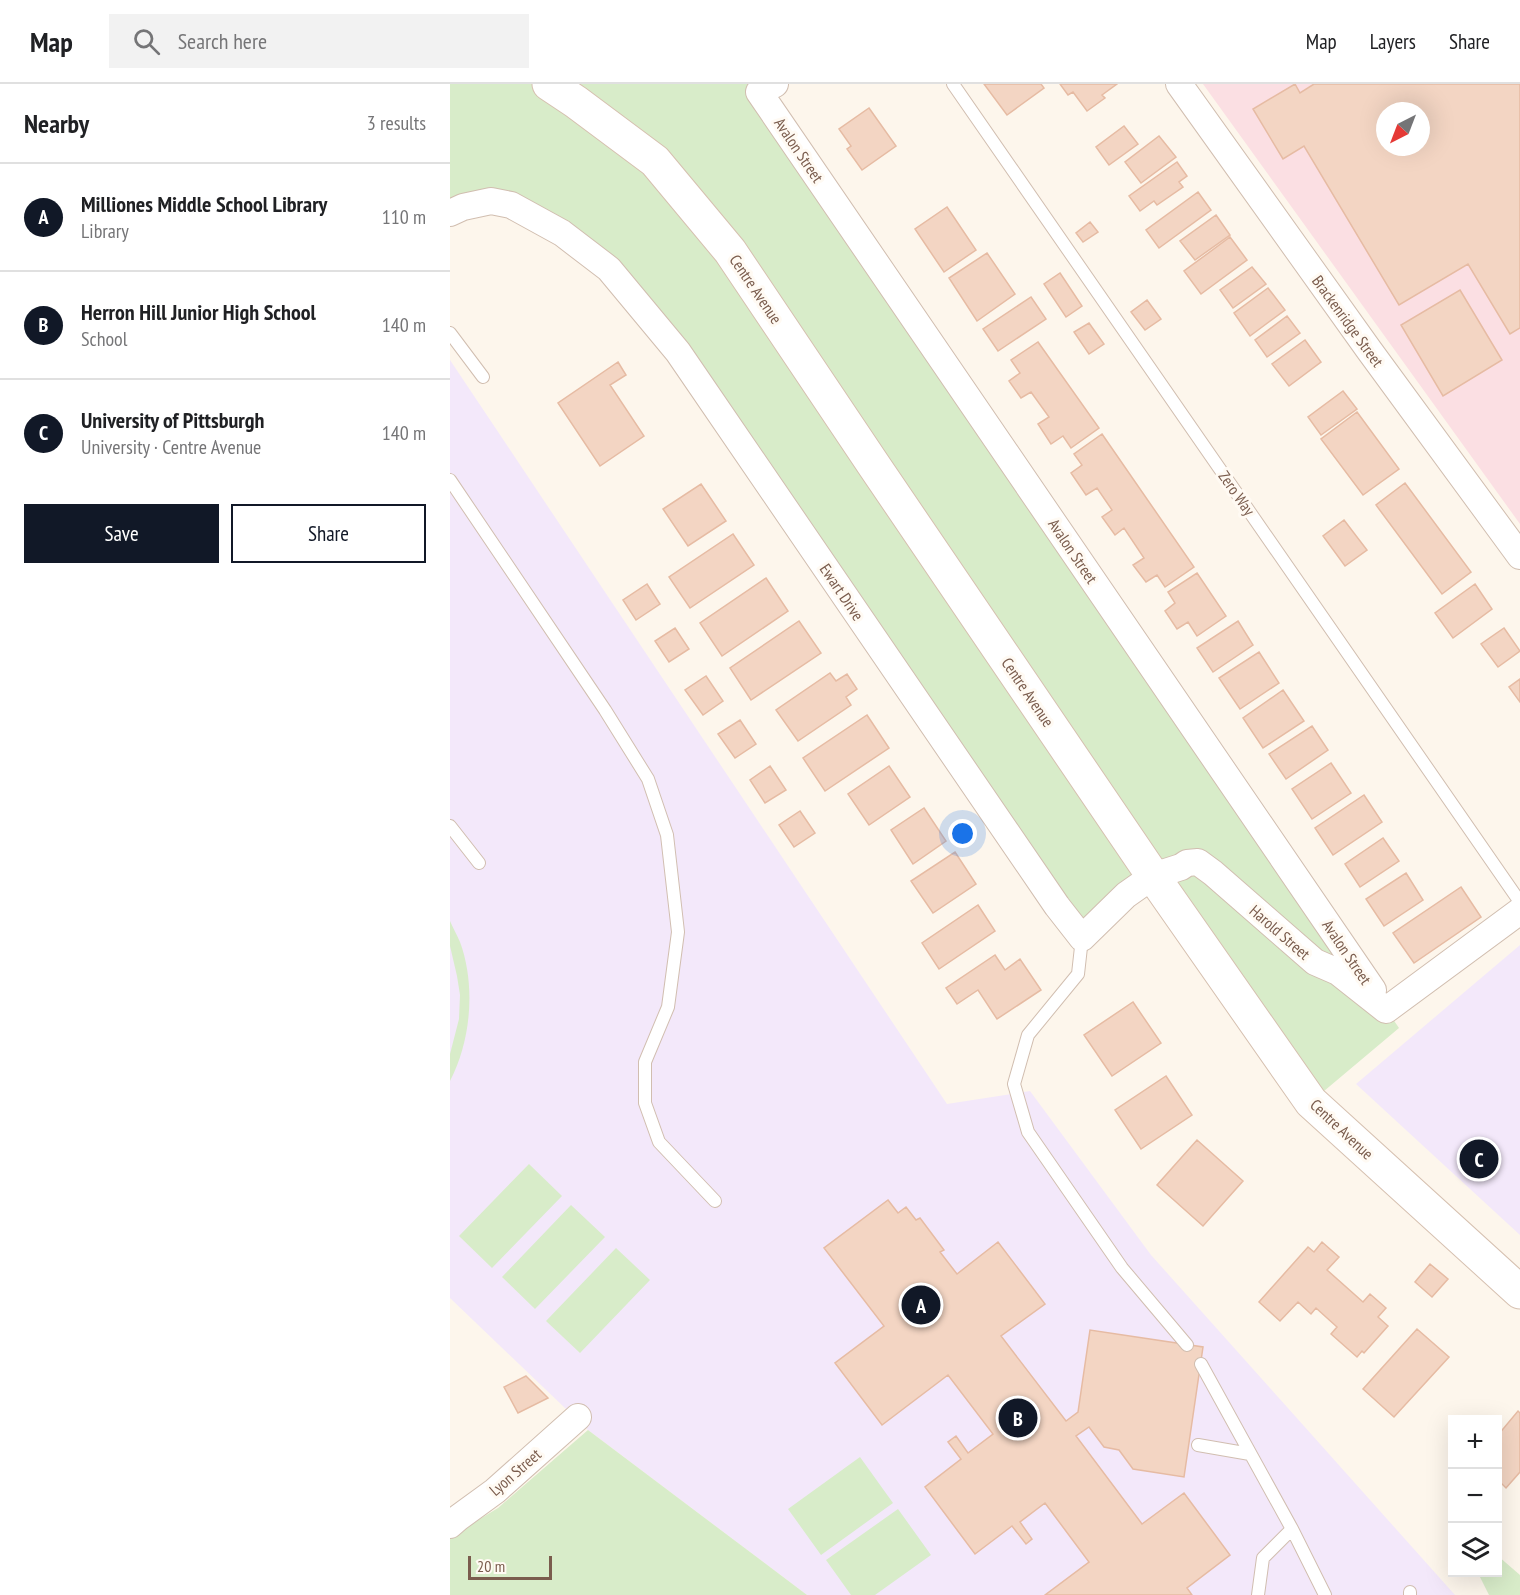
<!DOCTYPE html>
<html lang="en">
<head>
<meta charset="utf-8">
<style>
	:root { --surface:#fff; --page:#f2f2f2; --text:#202124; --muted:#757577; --line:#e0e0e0; --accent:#111827 }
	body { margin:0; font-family:"PT Sans Narrow",sans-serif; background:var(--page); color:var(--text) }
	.controls { position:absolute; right:18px; bottom:18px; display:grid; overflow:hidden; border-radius:0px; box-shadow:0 6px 24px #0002 }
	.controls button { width:54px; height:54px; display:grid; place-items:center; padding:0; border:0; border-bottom:2px solid var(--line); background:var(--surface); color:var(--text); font:30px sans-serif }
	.compass { position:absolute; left:926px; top:18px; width:54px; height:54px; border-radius:50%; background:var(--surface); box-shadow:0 6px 24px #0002; rotate:222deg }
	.scale { position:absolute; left:18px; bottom:15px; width:84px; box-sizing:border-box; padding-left:6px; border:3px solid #7a5c4d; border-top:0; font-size:16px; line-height:21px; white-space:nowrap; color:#7a5c4d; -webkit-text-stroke:4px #fffaf3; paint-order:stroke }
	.you { position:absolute; left:513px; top:750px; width:21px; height:21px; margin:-15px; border:4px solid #fff; border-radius:50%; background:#1a73e8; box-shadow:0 0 0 9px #1a73e833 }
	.badge { display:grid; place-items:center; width:39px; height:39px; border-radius:50%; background:var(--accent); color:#fff; font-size:20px; font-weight:700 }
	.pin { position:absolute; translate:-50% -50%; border:3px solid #fff; box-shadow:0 2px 6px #0006 }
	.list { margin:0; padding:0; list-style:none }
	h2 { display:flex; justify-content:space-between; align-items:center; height:78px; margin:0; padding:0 24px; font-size:26px }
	h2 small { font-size:20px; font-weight:400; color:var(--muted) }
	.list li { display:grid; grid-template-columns:39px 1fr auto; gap:18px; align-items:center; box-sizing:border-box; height:108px; padding:0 24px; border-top:2px solid var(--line) }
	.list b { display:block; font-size:22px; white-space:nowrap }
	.list p { margin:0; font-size:20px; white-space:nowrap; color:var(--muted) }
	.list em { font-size:20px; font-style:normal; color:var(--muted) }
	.actions { display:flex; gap:12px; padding:18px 24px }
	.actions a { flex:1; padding:14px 0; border:2px solid var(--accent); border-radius:0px; text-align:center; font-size:21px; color:var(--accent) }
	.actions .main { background:var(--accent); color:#fff }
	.icon { flex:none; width:33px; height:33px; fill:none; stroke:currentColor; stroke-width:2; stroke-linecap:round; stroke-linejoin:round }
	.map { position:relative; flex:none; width:1070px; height:1511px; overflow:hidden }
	header { display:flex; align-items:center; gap:36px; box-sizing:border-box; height:84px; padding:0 30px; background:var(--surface); border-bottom:2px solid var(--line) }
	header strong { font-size:28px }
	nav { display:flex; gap:33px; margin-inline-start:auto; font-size:21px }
	.search { width:420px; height:54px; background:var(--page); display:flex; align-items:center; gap:15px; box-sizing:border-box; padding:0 21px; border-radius:0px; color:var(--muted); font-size:22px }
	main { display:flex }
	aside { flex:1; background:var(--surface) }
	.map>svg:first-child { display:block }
</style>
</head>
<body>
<header>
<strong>Map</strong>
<div class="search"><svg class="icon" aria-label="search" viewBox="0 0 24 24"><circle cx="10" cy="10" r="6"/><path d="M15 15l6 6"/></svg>Search here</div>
<nav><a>Map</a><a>Layers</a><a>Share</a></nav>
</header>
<main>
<aside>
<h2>Nearby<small>3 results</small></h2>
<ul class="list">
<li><span class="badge">A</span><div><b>Milliones Middle School Library</b><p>Library</p></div><em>110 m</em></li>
<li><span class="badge">B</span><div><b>Herron Hill Junior High School</b><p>School</p></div><em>140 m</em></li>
<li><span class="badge">C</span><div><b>University of Pittsburgh</b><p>University · Centre Avenue</p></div><em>140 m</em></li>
</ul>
<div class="actions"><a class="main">Save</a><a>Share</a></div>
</aside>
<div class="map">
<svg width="1070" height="1511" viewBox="0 0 1070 1511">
	<rect width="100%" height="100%" fill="#fdf6ec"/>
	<!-- education -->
	<path fill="#f3e8fa" d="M 0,276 L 497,1020 L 580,1007 L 701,1171 L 1005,1511 L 357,1511 L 138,1346 L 0,1214 Z
		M 1070,861 L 1070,1151 L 906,1000 Z"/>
	<!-- medical -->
	<path fill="#fbdfe3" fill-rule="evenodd" d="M 753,0 L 1070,0 L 1070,440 ZM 935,27 L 971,27 L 971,63 L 935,63 Z"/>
	<!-- green -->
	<path fill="#d8ecc9" d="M 0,0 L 325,0 L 310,8 L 949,944 L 861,1018 L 703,792 L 632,854 L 159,185 L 61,121 L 0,129 Z
		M 0,837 C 3,844 7,851 10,858 C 26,901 21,957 0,997 L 0,970 L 9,935 L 10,911 L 7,892 L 0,862 Z
		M 79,1080 L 112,1112 L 42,1184 L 9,1152 Z
		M 121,1121 L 155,1153 L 85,1225 L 52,1193 Z
		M 166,1164 L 200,1196 L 130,1269 L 96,1237 Z
		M 138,1346 L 357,1511 L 0,1511 L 0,1453 L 48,1424 Z
		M 410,1373 L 443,1419 L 371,1471 L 338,1425 Z
		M 448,1425 L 481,1471 L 425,1511 L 401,1511 L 376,1476 Z
		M 1048,1472 L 1070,1491 L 1070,1511 L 1039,1511 L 1028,1489 L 1048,1488 Z"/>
	<!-- building -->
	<path fill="#f3d5c3" stroke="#e6bba3" stroke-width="1.5" fill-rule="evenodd" d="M 534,0 L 591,0 L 594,4 L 557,31 Z
		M 610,0 L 667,0 L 652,11 L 655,14 L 637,27 L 623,8 L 618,11 Z
		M 845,0 L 850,9 L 864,0 L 1070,0 L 1070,244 L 1060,250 L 1018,180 L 949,221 L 854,62 L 833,75 L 803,25 ZM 935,27 L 971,27 L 971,63 L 935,63 Z
		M 419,24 L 446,62 L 412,86 L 397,65 L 401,62 L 389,45 Z
		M 674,42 L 688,60 L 659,81 L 646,63 Z
		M 709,52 L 726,73 L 691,99 L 675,78 Z
		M 727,78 L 737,92 L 729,98 L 733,103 L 707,121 L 704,117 L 690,127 L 679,112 Z
		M 748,108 L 761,126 L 709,164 L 696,146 Z
		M 497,123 L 526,166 L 494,188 L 465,145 Z
		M 766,131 L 780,151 L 745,176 L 730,157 Z
		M 640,138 L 648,148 L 633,158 L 626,149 Z
		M 780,153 L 797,176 L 751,210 L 734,187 Z
		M 537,169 L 565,210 L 527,237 L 499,194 Z
		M 802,183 L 816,200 L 783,224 L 770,206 Z
		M 610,189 L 632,222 L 616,233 L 594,200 Z
		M 818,204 L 835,226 L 800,252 L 784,229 Z
		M 1010,206 L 1052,276 L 993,312 L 951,241 Z
		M 581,213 L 596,235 L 548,267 L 533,245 Z
		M 697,216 L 711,235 L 695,246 L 681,228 Z
		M 837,232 L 850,249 L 817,273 L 805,256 Z
		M 639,239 L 654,260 L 639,270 L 624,248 Z
		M 855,256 L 871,278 L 839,302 L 822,280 Z
		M 588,258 L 649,344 L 621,364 L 613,352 L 601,360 L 588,340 L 599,333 L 581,308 L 571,314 L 559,297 L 570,289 L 561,276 Z
		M 168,278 L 176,291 L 160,301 L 194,352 L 150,382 L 108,319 Z
		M 893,307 L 907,325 L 871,351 L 858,333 Z
		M 907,328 L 949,385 L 913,411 L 871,355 Z
		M 652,350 L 744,483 L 715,503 L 707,491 L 696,498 L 683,481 L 694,474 L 674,444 L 665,451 L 652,433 L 662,426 L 647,404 L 636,411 L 621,389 L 632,381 L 624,370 Z
		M 955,399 L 1021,488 L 992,510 L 926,421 Z
		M 251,400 L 276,437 L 238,462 L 213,425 Z
		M 894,436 L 917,466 L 895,482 L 873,452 Z
		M 283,450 L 304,481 L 240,524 L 219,493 Z
		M 747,489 L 776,532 L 747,552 L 738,538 L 727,545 L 715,527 L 725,519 L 718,508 Z
		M 316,494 L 338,527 L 272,572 L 250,539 Z
		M 197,500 L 210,520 L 186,536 L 173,516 Z
		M 1025,500 L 1042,525 L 1003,554 L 985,529 Z
		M 349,537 L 371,569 L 301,616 L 280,584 Z
		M 788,537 L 803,561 L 763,588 L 747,564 Z
		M 225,544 L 239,565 L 219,578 L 205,557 Z
		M 1054,544 L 1070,567 L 1048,583 L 1031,560 Z
		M 809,568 L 829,599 L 790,625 L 769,594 Z
		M 380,589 L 386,597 L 397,590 L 407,605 L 396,613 L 401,621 L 348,657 L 326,626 Z
		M 256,592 L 273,617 L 253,631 L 235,606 Z
		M 1070,595 L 1070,618 L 1059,603 Z
		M 833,606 L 854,637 L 813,664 L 793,634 Z
		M 417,631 L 439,664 L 375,707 L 353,674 Z
		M 290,636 L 306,660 L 285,674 L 268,650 Z
		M 862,642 L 878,666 L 836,695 L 819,670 Z
		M 881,679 L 901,709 L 862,735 L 842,705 Z
		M 320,682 L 336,706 L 315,719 L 300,696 Z
		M 439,682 L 460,713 L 419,741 L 398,710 Z
		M 914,711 L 932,738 L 883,771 L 865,744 Z
		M 474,724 L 496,757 L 463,780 L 441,746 Z
		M 350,727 L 365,749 L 344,763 L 329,741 Z
		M 933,754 L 949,777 L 910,803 L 895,780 Z
		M 505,768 L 526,800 L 483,829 L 461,797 Z
		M 956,789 L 973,816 L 934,842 L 916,815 Z
		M 1011,803 L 1031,833 L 964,879 L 943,849 Z
		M 528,821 L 545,847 L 489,885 L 472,859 Z
		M 545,871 L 555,886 L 570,875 L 591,906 L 547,935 L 528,906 L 507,920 L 496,904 Z
		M 683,918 L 711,959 L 662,992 L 634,951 Z
		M 716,992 L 742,1031 L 691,1065 L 665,1026 Z
		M 747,1056 L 793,1097 L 753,1142 L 707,1101 Z
		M 438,1116 L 448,1129 L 456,1123 L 466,1136 L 470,1134 L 494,1166 L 490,1168 L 507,1190 L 548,1158 L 595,1220 L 551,1252 L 616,1337 L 628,1328 L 640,1246 L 753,1263 L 734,1393 L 683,1385 L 669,1366 L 654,1363 L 639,1343 L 626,1352 L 692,1440 L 734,1409 L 780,1471 L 737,1504 L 742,1511 L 595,1511 L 639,1478 L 595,1419 L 570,1438 L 582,1455 L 576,1460 L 562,1442 L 525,1470 L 475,1403 L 511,1375 L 498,1358 L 506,1352 L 518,1369 L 543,1350 L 498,1291 L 432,1341 L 385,1279 L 434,1242 L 374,1164 Z
		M 872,1158 L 889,1173 L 877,1186 L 913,1218 L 920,1210 L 936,1224 L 928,1233 L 938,1242 L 914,1269 L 912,1267 L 907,1273 L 881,1250 L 887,1243 L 866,1224 L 861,1230 L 848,1218 L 830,1237 L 809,1218 L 858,1163 L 864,1168 Z
		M 980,1180 L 998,1195 L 982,1213 L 965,1198 Z
		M 967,1245 L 999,1273 L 944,1333 L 913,1305 Z
		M 76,1292 L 98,1314 L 68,1329 L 54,1303 Z
		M 1068,1327 L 1070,1329 L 1070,1388 L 1056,1404 L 1048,1396 L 1048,1351 Z"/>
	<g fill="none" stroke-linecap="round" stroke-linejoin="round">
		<defs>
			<path id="service" d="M 503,0 L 1070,818
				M 0,249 L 33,293
				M 0,396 L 155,626 L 198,695 L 217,751 L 228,848 L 218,923 L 195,978 L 195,1019 L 209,1058 L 265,1117
				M 0,742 L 29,779
				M 632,854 L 628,890 L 578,951 L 564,1000 L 578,1048 L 672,1184 L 737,1261
				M 751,1280 L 842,1445 L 875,1511
				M 748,1361 L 800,1370
				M 960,1508 L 960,1511
				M 808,1511 L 813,1474 L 842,1445"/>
			<path id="minor" d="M 325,0 L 309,8 L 923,906
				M 729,0 L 919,266 L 1070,472
				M 0,129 L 13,123 L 41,117 L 61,121 L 112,149 L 159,185 L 228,268 L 607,822 L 632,854 L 676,811 L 703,792 L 731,783 L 737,779 L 748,778 L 763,789 L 865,878 L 888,888 L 936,926 L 1070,827
				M 0,1441 L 8,1434 L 45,1407 L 128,1333"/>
			<path id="secondary" d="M 99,0 L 126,18 L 205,77 L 280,167 L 423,380 L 703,792 L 861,1018 L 1070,1208"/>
		</defs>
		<!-- service casing -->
		<use href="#service" stroke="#d1beb0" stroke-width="14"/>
		<!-- minor casing -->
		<use href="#minor" stroke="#d1beb0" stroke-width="28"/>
		<!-- secondary casing -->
		<use href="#secondary" stroke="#d6c0b0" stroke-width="35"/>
		<!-- service -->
		<use href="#service" stroke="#fff" stroke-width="12"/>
		<!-- minor -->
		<use href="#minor" stroke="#fff" stroke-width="26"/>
		<!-- secondary -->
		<use href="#secondary" stroke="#fff" stroke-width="33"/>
	</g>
	<g text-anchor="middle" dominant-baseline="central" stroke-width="6" stroke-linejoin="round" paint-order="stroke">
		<!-- street labels -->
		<g font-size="16" fill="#7a5c4d" stroke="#fffaf3">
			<text transform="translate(349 66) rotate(56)">Avalon Street</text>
			<text transform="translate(306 205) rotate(56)">Centre Avenue</text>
			<text transform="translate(898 237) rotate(54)">Brackenridge Street</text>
			<text transform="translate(787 409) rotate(55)">Zero Way</text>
			<text transform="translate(623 467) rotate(56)">Avalon Street</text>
			<text transform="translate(392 508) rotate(56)">Ewart Drive</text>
			<text transform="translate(578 608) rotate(56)">Centre Avenue</text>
			<text transform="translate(830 848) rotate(41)">Harold Street</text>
			<text transform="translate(897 868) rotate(56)">Avalon Street</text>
			<text transform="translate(892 1045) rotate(43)">Centre Avenue</text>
			<text transform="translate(65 1388) rotate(-41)">Lyon Street</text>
		</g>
	</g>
</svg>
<div class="controls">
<button>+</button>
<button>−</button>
<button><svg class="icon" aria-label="layers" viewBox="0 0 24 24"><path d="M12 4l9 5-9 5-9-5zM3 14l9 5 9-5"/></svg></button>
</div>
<svg class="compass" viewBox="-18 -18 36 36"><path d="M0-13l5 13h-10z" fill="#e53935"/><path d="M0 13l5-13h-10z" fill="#757577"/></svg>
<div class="scale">20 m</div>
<div class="you"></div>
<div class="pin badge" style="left:471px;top:1221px">A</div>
<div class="pin badge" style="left:568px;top:1334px">B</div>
<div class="pin badge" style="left:1029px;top:1075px">C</div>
</div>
</main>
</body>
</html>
